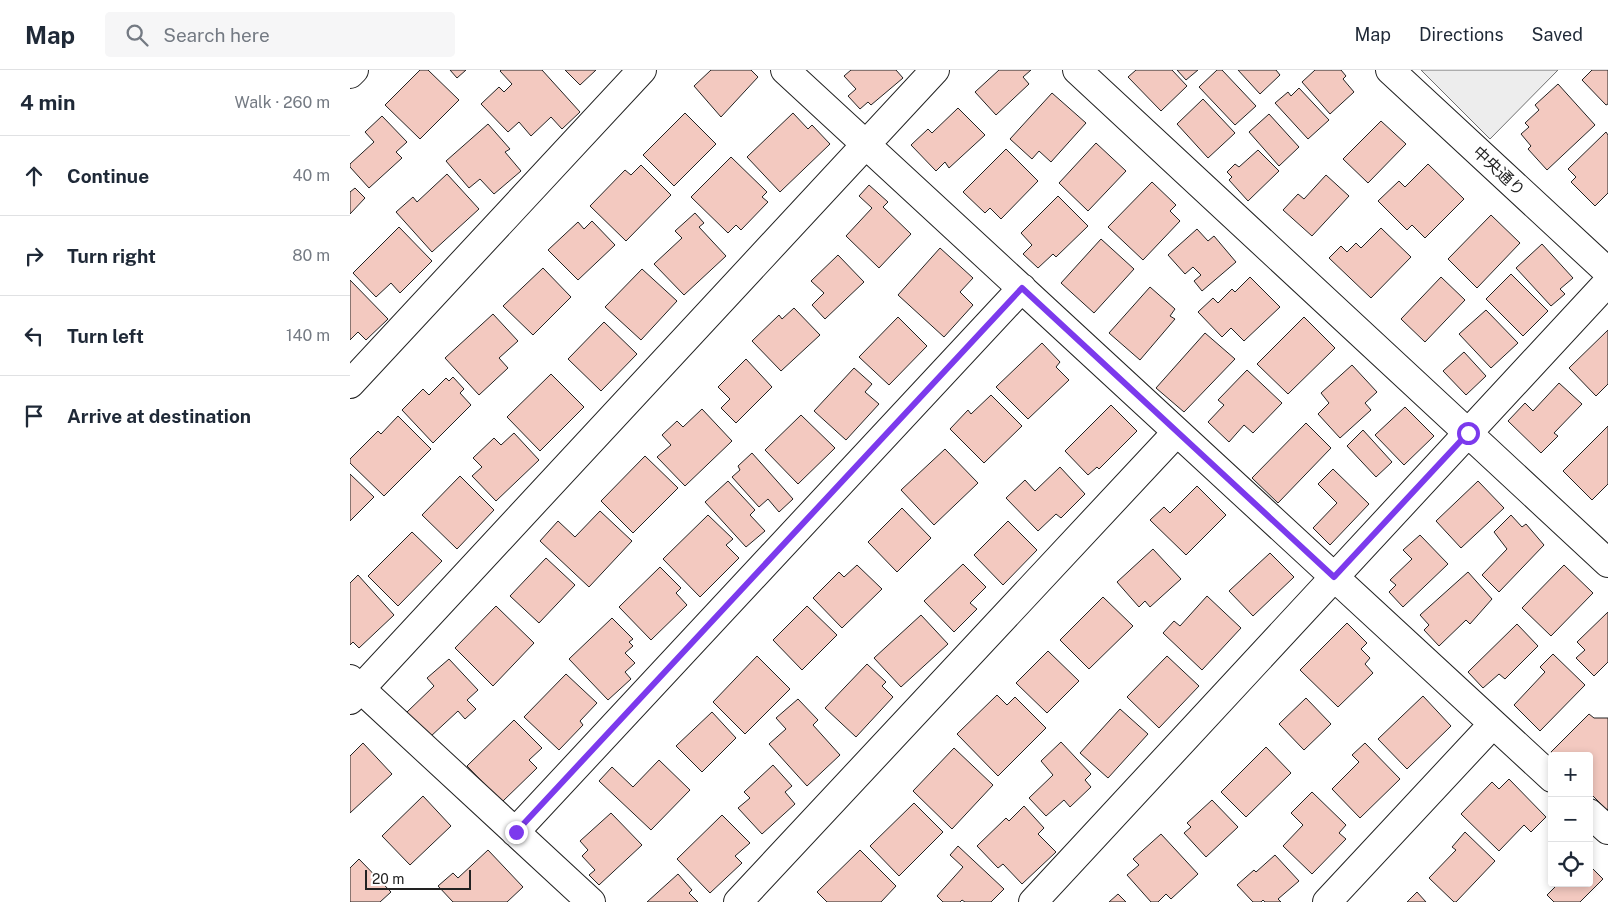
<!DOCTYPE html>
<html lang="en">
<head>
<meta charset="utf-8">
<style>
	:root { --surface:#fff; --page:#f6f6f7; --text:#1f2937; --muted:#747a83; --line:#e0e1e3 }
	body { margin:0; font-family:"Public Sans","Noto Sans JP",sans-serif; background:var(--page); color:var(--text) }
	.controls { position:absolute; right:15px; bottom:15px; display:grid; overflow:hidden; border-radius:5px; box-shadow:0 2px 8px #0003 }
	.controls button { width:45px; height:45px; display:grid; place-items:center; padding:0; border:0; border-bottom:1px solid var(--line); background:var(--surface); color:var(--text); font:25px sans-serif }
	.scale { position:absolute; left:15px; bottom:12px; width:106px; box-sizing:border-box; padding-left:5px; border:2px solid #222; border-top:0; font-size:14px; line-height:18px; white-space:nowrap; color:#222; -webkit-text-stroke:4px #fff; paint-order:stroke }
	.stop { position:absolute; width:15px; height:15px; margin:-11px; border:4px solid #7c3aed; border-radius:50%; background:#fff }
	.stop.end { background:#7c3aed; border-color:#fff; box-shadow:0 1px 5px #0008 }
	.list { margin:0; padding:0; list-style:none }
	h2 { display:flex; justify-content:space-between; align-items:center; height:65px; margin:0; padding:0 20px; font-size:21px }
	h2 small { font-size:16px; font-weight:400; color:var(--muted) }
	.list li { display:grid; grid-template-columns:32px 1fr auto; gap:15px; align-items:center; box-sizing:border-box; height:80px; padding:0 20px; border-top:1px solid var(--line) }
	.list b { display:block; font-size:19px; white-space:nowrap }
	.list em { font-size:16px; font-style:normal; color:var(--muted) }
	.icon { flex:none; width:28px; height:28px; fill:none; stroke:currentColor; stroke-width:2; stroke-linecap:round; stroke-linejoin:round }
	.map { position:relative; flex:none; width:1258px; height:832px; overflow:hidden }
	header { display:flex; align-items:center; gap:30px; box-sizing:border-box; height:70px; padding:0 25px; background:var(--surface); border-bottom:1px solid var(--line) }
	header strong { font-size:24px }
	nav { display:flex; gap:28px; margin-inline-start:auto; font-size:18px }
	.search { width:350px; height:45px; background:var(--page); display:flex; align-items:center; gap:12px; box-sizing:border-box; padding:0 18px; border-radius:5px; color:var(--muted); font-size:19px }
	main { display:flex }
	aside { flex:1; background:var(--surface) }
	.map>svg:first-child { display:block }
</style>
</head>
<body>
<header>
<strong>Map</strong>
<div class="search"><svg class="icon" aria-label="search" viewBox="0 0 24 24"><circle cx="10" cy="10" r="6"/><path d="M15 15l6 6"/></svg>Search here</div>
<nav><a>Map</a><a>Directions</a><a>Saved</a></nav>
</header>
<main>
<aside>
<h2>4 min<small>Walk · 260 m</small></h2>
<ul class="list">
<li><svg class="icon" aria-label="ahead" viewBox="0 0 24 24"><path d="M12 20V5M6 11l6-6 6 6"/></svg><div><b>Continue</b></div><em>40 m</em></li>
<li><svg class="icon" aria-label="right" viewBox="0 0 24 24"><path d="M7 20v-9h11M14 6l5 5-5 5"/></svg><div><b>Turn right</b></div><em>80 m</em></li>
<li><svg class="icon" aria-label="left" viewBox="0 0 24 24"><path d="M17 20v-9H6M10 6l-5 5 5 5"/></svg><div><b>Turn left</b></div><em>140 m</em></li>
<li><svg class="icon" aria-label="arrive" viewBox="0 0 24 24"><path d="M6 21V4h12l-3 4 3 4H6"/></svg><div><b>Arrive at destination</b></div></li>
</ul>
</aside>
<div class="map">
<svg width="1258" height="832" viewBox="0 0 1258 832">
	<rect width="100%" height="100%" fill="#fff"/>
	<!-- parking -->
	<path fill="#ededed" stroke="#6f6f6f" d="M 1071,0 L 1208,0 L 1140,69 Z"/>
	<!-- building -->
	<path fill="#f3c9c0" stroke="#222" d="M 70,0 L 78,0 L 109,30 L 70,69 L 35,35 Z
		M 100,0 L 116,0 L 107,8 Z
		M 151,0 L 192,0 L 230,42 L 212,59 L 201,47 L 181,66 L 169,52 L 158,62 L 131,34 L 149,17 L 154,22 L 162,14 L 150,1 Z
		M 215,0 L 246,0 L 230,15 Z
		M 361,0 L 401,0 L 408,7 L 371,47 L 344,16 Z
		M 501,0 L 546,0 L 553,8 L 521,35 L 518,32 L 510,39 L 498,26 L 506,19 L 494,6 Z
		M 649,0 L 681,0 L 673,7 L 679,14 L 646,45 L 625,22 Z
		M 786,0 L 822,0 L 837,16 L 811,41 L 778,7 Z
		M 827,0 L 848,0 L 836,10 Z
		M 867,0 L 872,0 L 906,36 L 885,55 L 849,17 Z
		M 888,0 L 926,0 L 930,5 L 910,24 Z
		M 965,0 L 991,0 L 996,6 L 993,9 L 1004,22 L 980,44 L 952,12 Z
		M 1242,0 L 1258,0 L 1258,34 L 1256,35 L 1232,10 Z
		M 1208,14 L 1245,55 L 1197,100 L 1178,79 L 1181,76 L 1171,64 L 1179,57 L 1175,53 L 1189,40 L 1185,35 Z
		M 949,18 L 979,50 L 958,69 L 925,33 L 938,22 L 941,26 Z
		M 702,23 L 736,53 L 701,92 L 689,81 L 682,89 L 660,69 Z
		M 853,29 L 885,63 L 858,88 L 827,54 Z
		M 608,38 L 635,65 L 599,98 L 595,92 L 586,101 L 561,75 L 578,59 L 582,63 Z
		M 335,43 L 366,74 L 324,116 L 293,85 Z
		M 443,43 L 458,59 L 462,55 L 480,74 L 430,122 L 397,87 Z
		M 919,44 L 949,77 L 929,96 L 899,62 Z
		M 32,46 L 57,72 L 46,82 L 52,88 L 19,118 L 0,97 L 0,94 L 24,72 L 15,62 Z
		M 1031,51 L 1056,74 L 1018,113 L 993,89 Z
		M 138,54 L 160,79 L 155,82 L 171,101 L 144,124 L 130,109 L 119,118 L 96,91 Z
		M 1256,62 L 1258,65 L 1258,123 L 1245,136 L 1221,112 L 1226,107 L 1218,99 Z
		M 746,73 L 776,101 L 738,141 L 709,113 Z
		M 656,79 L 688,111 L 651,149 L 640,138 L 635,143 L 613,122 Z
		M 908,80 L 929,101 L 898,131 L 879,110 L 882,107 L 877,102 L 885,94 L 889,97 Z
		M 381,87 L 417,122 L 412,127 L 418,132 L 391,160 L 386,155 L 378,163 L 341,127 Z
		M 1078,94 L 1114,129 L 1075,168 L 1062,155 L 1057,160 L 1028,131 L 1049,111 L 1055,117 Z
		M 291,95 L 321,125 L 276,171 L 240,136 L 275,100 L 281,105 Z
		M 97,104 L 129,139 L 82,182 L 46,142 L 63,127 L 67,132 Z
		M 976,105 L 999,126 L 962,166 L 933,140 L 948,124 L 954,129 Z
		M 802,112 L 826,135 L 820,141 L 830,151 L 793,190 L 758,157 Z
		M 519,115 L 538,132 L 533,137 L 561,164 L 529,198 L 496,166 L 522,138 L 509,126 Z
		M 5,118 L 15,128 L 0,144 L 0,122 Z
		M 708,126 L 738,156 L 706,187 L 703,184 L 688,198 L 673,184 L 682,175 L 671,163 Z
		M 345,143 L 354,153 L 349,157 L 376,186 L 334,225 L 304,194 L 332,168 L 325,161 Z
		M 1141,145 L 1170,173 L 1127,218 L 1098,189 Z
		M 242,151 L 265,175 L 228,210 L 198,180 L 228,152 L 234,159 Z
		M 49,157 L 82,191 L 50,223 L 41,213 L 26,227 L 3,203 Z
		M 1031,158 L 1061,187 L 1021,228 L 979,188 L 991,176 L 997,182 L 1006,173 L 1011,178 Z
		M 847,159 L 858,171 L 864,166 L 886,192 L 852,221 L 844,211 L 851,205 L 843,197 L 835,204 L 818,185 Z
		M 751,169 L 784,199 L 744,243 L 711,213 Z
		M 1192,174 L 1223,208 L 1210,219 L 1215,224 L 1201,236 L 1166,198 Z
		M 590,178 L 623,208 L 610,222 L 623,235 L 594,267 L 548,225 Z
		M 488,185 L 514,212 L 475,249 L 462,235 L 474,223 L 461,211 Z
		M 193,198 L 221,227 L 183,265 L 153,236 Z
		M 292,199 L 327,231 L 291,270 L 255,237 Z
		M 1161,204 L 1198,241 L 1173,266 L 1136,229 Z
		M 900,207 L 930,237 L 894,271 L 881,258 L 872,267 L 848,242 L 863,228 L 868,233 L 882,219 L 885,222 Z
		M 1091,207 L 1115,230 L 1075,272 L 1051,249 Z
		M 0,210 L 38,249 L 16,270 L 8,262 L 0,270 Z
		M 800,217 L 825,239 L 820,246 L 825,249 L 790,290 L 759,263 Z
		M 444,238 L 470,265 L 431,301 L 402,271 L 429,245 L 432,249 Z
		M 1136,240 L 1168,273 L 1141,298 L 1109,264 Z
		M 143,244 L 168,271 L 149,288 L 158,298 L 129,325 L 95,288 Z
		M 548,247 L 577,276 L 539,315 L 509,287 Z
		M 954,247 L 985,278 L 938,324 L 907,294 Z
		M 254,252 L 287,284 L 251,321 L 218,289 Z
		M 1258,260 L 1258,314 L 1246,326 L 1219,298 Z
		M 855,263 L 885,289 L 834,342 L 806,318 Z
		M 692,273 L 710,292 L 706,297 L 719,310 L 678,349 L 646,317 Z
		M 1114,282 L 1136,306 L 1116,325 L 1093,301 Z
		M 396,289 L 422,317 L 386,353 L 371,338 L 380,329 L 368,317 Z
		M 1002,295 L 1027,322 L 1015,333 L 1021,340 L 990,368 L 968,344 L 979,333 L 971,323 Z
		M 504,298 L 522,314 L 515,322 L 529,334 L 496,370 L 464,341 Z
		M 897,300 L 932,333 L 903,363 L 894,355 L 879,372 L 858,352 L 874,335 L 868,330 Z
		M 201,304 L 234,337 L 190,381 L 157,347 Z
		M 103,307 L 114,319 L 110,323 L 121,335 L 83,373 L 52,340 L 73,319 L 79,325 L 96,308 L 99,311 Z
		M 1209,313 L 1232,334 L 1204,363 L 1208,366 L 1191,383 L 1158,351 L 1175,333 L 1183,341 Z
		M 641,325 L 672,356 L 634,393 L 600,359 L 618,340 L 621,344 Z
		M 761,335 L 787,361 L 749,399 L 747,397 L 738,405 L 715,381 Z
		M 1055,337 L 1084,366 L 1054,395 L 1025,365 Z
		M 352,339 L 382,371 L 335,416 L 307,387 L 321,375 L 312,365 L 327,351 L 333,357 Z
		M 451,345 L 485,378 L 448,414 L 415,380 Z
		M 48,346 L 81,379 L 34,426 L 0,393 L 0,389 L 28,361 L 31,364 Z
		M 956,353 L 981,378 L 928,433 L 902,408 Z
		M 1258,356 L 1258,414 L 1242,430 L 1213,401 Z
		M 1013,360 L 1042,392 L 1026,407 L 997,376 Z
		M 164,363 L 189,390 L 146,431 L 122,406 L 132,397 L 123,388 L 144,368 L 151,375 Z
		M 595,379 L 628,413 L 584,455 L 551,420 Z
		M 402,383 L 443,429 L 429,442 L 418,429 L 409,437 L 382,407 L 390,400 L 388,396 Z
		M 295,386 L 328,418 L 283,463 L 251,431 Z
		M 710,397 L 735,424 L 711,448 L 706,444 L 688,461 L 656,428 L 675,410 L 685,421 Z
		M 983,399 L 1019,434 L 980,475 L 963,458 L 987,433 L 968,414 Z
		M 0,404 L 24,427 L 0,451 Z
		M 110,406 L 144,440 L 107,479 L 72,445 Z
		M 378,411 L 405,440 L 400,445 L 415,461 L 396,477 L 355,432 Z
		M 1128,411 L 1154,438 L 1111,478 L 1086,451 Z
		M 847,416 L 876,445 L 836,485 L 800,450 L 814,437 L 820,443 Z
		M 552,438 L 581,468 L 547,502 L 518,472 Z
		M 250,441 L 282,471 L 239,517 L 190,471 L 208,451 L 225,467 Z
		M 358,445 L 383,469 L 376,475 L 389,488 L 350,527 L 313,489 Z
		M 1161,445 L 1172,457 L 1176,454 L 1194,475 L 1149,522 L 1132,505 L 1157,479 L 1144,462 Z
		M 658,451 L 687,480 L 653,515 L 624,485 Z
		M 62,462 L 92,491 L 48,536 L 18,506 Z
		M 1070,465 L 1098,494 L 1053,537 L 1039,522 L 1046,515 L 1040,510 L 1062,489 L 1053,480 Z
		M 803,479 L 831,509 L 800,537 L 795,531 L 789,537 L 767,512 Z
		M 920,483 L 944,507 L 903,546 L 879,521 Z
		M 196,488 L 225,515 L 189,553 L 160,526 Z
		M 613,494 L 636,517 L 620,533 L 627,539 L 604,562 L 574,531 Z
		M 507,495 L 532,519 L 492,558 L 463,528 L 489,502 L 494,507 Z
		M 1214,495 L 1243,523 L 1201,566 L 1172,538 Z
		M 310,497 L 331,518 L 326,523 L 337,535 L 301,570 L 269,537 Z
		M 1118,502 L 1142,529 L 1120,554 L 1116,550 L 1089,576 L 1074,560 L 1079,555 L 1070,545 Z
		M 8,505 L 44,545 L 9,578 L 3,572 L 0,575 L 0,513 Z
		M 857,526 L 891,558 L 852,600 L 813,563 L 824,551 L 830,556 Z
		M 753,527 L 783,556 L 739,599 L 710,570 Z
		M 146,536 L 184,573 L 143,616 L 105,578 Z
		M 457,536 L 487,565 L 452,600 L 423,570 Z
		M 1258,542 L 1258,592 L 1244,606 L 1226,588 L 1235,580 L 1227,572 Z
		M 571,545 L 598,574 L 551,617 L 524,588 Z
		M 262,548 L 283,569 L 279,572 L 283,576 L 275,583 L 285,593 L 275,602 L 281,609 L 258,630 L 219,589 Z
		M 997,553 L 1017,573 L 1011,579 L 1020,588 L 1015,594 L 1023,603 L 988,637 L 950,600 Z
		M 1167,554 L 1188,576 L 1155,609 L 1149,604 L 1133,618 L 1118,602 Z
		M 698,581 L 729,611 L 697,643 L 666,613 Z
		M 1203,584 L 1235,615 L 1190,661 L 1164,635 L 1195,602 L 1190,597 Z
		M 407,586 L 440,619 L 395,664 L 363,632 Z
		M 817,586 L 849,616 L 809,658 L 777,627 Z
		M 99,589 L 128,620 L 117,630 L 126,639 L 115,649 L 108,641 L 80,667 L 57,642 L 84,616 L 77,608 Z
		M 517,594 L 536,612 L 532,616 L 543,627 L 506,667 L 475,638 Z
		M 216,604 L 247,633 L 230,651 L 233,655 L 209,680 L 174,647 Z
		M 647,625 L 657,635 L 665,627 L 696,658 L 648,706 L 607,664 Z
		M 1073,626 L 1101,656 L 1057,699 L 1028,669 Z
		M 956,628 L 981,654 L 954,680 L 929,654 Z
		M 448,629 L 468,650 L 463,655 L 490,685 L 457,716 L 419,674 L 436,659 L 426,648 Z
		M 770,639 L 798,664 L 758,708 L 730,683 Z
		M 362,642 L 386,668 L 352,702 L 326,676 Z
		M 1239,644 L 1244,648 L 1258,648 L 1258,739 L 1257,740 L 1239,722 L 1239,686 L 1204,686 L 1201,682 Z
		M 164,650 L 192,678 L 179,690 L 187,698 L 152,732 L 117,696 Z
		M 711,672 L 741,704 L 735,710 L 741,717 L 720,737 L 714,730 L 696,746 L 679,728 L 703,705 L 691,691 Z
		M 13,673 L 42,704 L 0,743 L 0,686 Z
		M 1015,673 L 1050,709 L 1010,748 L 982,719 L 1009,692 L 1002,685 Z
		M 916,677 L 941,703 L 896,747 L 871,722 Z
		M 604,678 L 643,715 L 602,759 L 563,721 Z
		M 309,690 L 340,720 L 301,760 L 249,711 L 262,697 L 283,717 Z
		M 423,695 L 442,716 L 435,722 L 445,734 L 412,764 L 388,738 L 400,728 L 394,722 Z
		M 1159,709 L 1196,747 L 1181,762 L 1174,755 L 1149,781 L 1111,744 L 1142,712 L 1149,719 Z
		M 962,722 L 996,755 L 989,763 L 996,769 L 962,804 L 933,776 L 953,755 L 941,743 Z
		M 73,726 L 101,756 L 60,795 L 32,766 Z
		M 862,730 L 888,757 L 856,787 L 834,763 L 841,757 L 837,753 Z
		M 564,733 L 593,762 L 549,806 L 520,776 Z
		M 674,736 L 694,758 L 688,764 L 706,782 L 672,814 L 653,794 L 648,798 L 627,776 L 656,748 L 659,751 Z
		M 261,743 L 292,775 L 249,815 L 239,805 L 245,800 L 232,786 L 238,780 L 230,771 Z
		M 372,745 L 400,773 L 385,786 L 392,793 L 360,823 L 327,789 Z
		M 1115,762 L 1145,791 L 1106,832 L 1104,832 L 1079,808 L 1106,780 L 1102,777 Z
		M 811,764 L 848,804 L 821,829 L 816,824 L 808,832 L 801,832 L 777,805 L 789,795 L 783,789 Z
		M 608,776 L 654,819 L 641,832 L 615,832 L 612,830 L 610,832 L 593,832 L 587,826 L 613,797 L 600,785 Z
		M 138,780 L 173,817 L 157,832 L 103,832 L 88,816 L 103,803 L 108,808 Z
		M 510,780 L 546,816 L 531,832 L 477,832 L 467,822 Z
		M 925,785 L 949,811 L 928,829 L 931,832 L 915,832 L 913,830 L 911,832 L 903,832 L 887,815 L 904,800 L 906,802 Z
		M 9,789 L 41,822 L 30,832 L 0,832 L 0,798 Z
		M 1239,795 L 1253,809 L 1230,832 L 1204,832 L 1197,825 L 1209,813 L 1239,813 Z
		M 328,804 L 342,820 L 339,823 L 348,832 L 297,832 Z
		M 1067,822 L 1076,832 L 1057,832 Z
		M 768,824 L 776,832 L 759,832 Z"/>
	<g fill="none" stroke-linecap="round" stroke-linejoin="round">
		<defs>
			<path id="street" d="M 435,0 L 1202,708
				M 727,0 L 1258,493
				M 0,4 L 4,0
				M 0,314 L 292,0
				M 0,609 L 241,832
				M 0,630 L 585,0
				M 1239,743 L 1258,760
				M 165,762 L 672,218
				M 388,832 L 827,362
				M 683,832 L 1258,212
				M 977,832 L 1143,654"/>
			<path id="secondary" d="M 1040,0 L 1258,202"/>
		</defs>
		<!-- street casing -->
		<use href="#street" stroke="#222" stroke-width="30"/>
		<!-- secondary casing -->
		<use href="#secondary" stroke="#222" stroke-width="30"/>
		<!-- street -->
		<use href="#street" stroke="#fff" stroke-width="28"/>
		<!-- secondary -->
		<use href="#secondary" stroke="#fff" stroke-width="28"/>
	</g>
	<g fill="none" stroke-linecap="round" stroke-linejoin="round">
		<!-- route -->
		<path stroke="#7c3aed" stroke-width="6" d="M 166,762 L 672,218 L 984,507 L 1118,363"/>
	</g>
	<g text-anchor="middle" dominant-baseline="central" stroke-width="4" stroke-linejoin="round" paint-order="stroke">
		<!-- street labels -->
		<g font-size="16" fill="#222" stroke="#fff">
			<text transform="translate(1149 101) rotate(43)">中央通り</text>
		</g>
	</g>
</svg>
<div class="controls">
<button>+</button>
<button>−</button>
<button><svg class="icon" aria-label="locate" viewBox="0 0 24 24"><circle cx="12" cy="12" r="6"/><path d="M12 2v4M12 18v4M2 12h4M18 12h4"/></svg></button>
</div>
<div class="scale">20 m</div>
<div class="stop" style="left:1118px;top:363px"></div>
<div class="stop end" style="left:166px;top:762px"></div>
</div>
</main>
</body>
</html>
